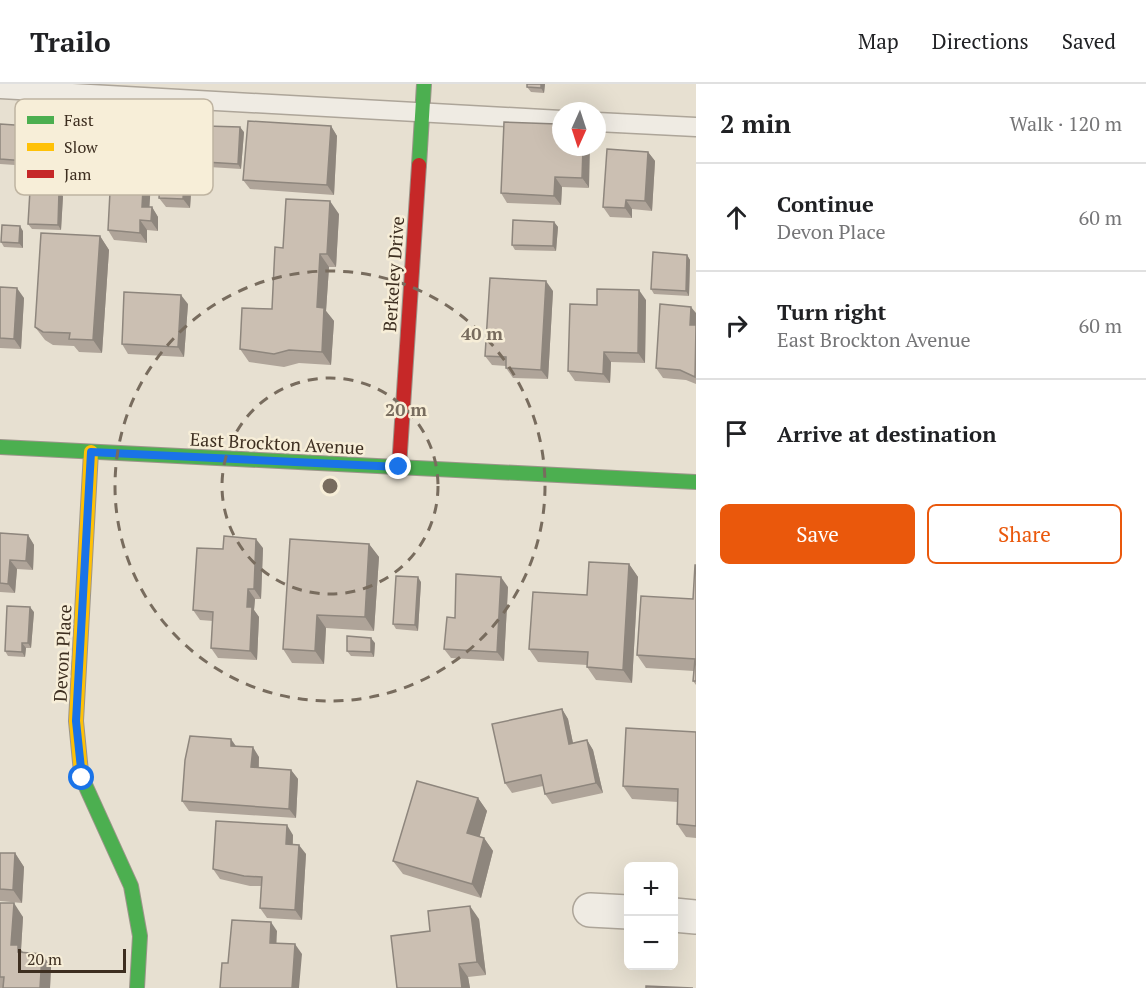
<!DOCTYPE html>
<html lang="en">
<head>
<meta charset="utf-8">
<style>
	:root { --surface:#fff; --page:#f6f6f6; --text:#202124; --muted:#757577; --line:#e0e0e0; --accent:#ea580c }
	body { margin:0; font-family:"PT Serif",serif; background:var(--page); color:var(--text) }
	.controls { position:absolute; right:18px; bottom:18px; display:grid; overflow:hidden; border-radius:9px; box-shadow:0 6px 24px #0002 }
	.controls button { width:54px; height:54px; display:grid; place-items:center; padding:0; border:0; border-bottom:2px solid var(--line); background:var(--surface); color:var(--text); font:30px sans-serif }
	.compass { position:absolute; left:552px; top:18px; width:54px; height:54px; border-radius:50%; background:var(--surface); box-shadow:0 6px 24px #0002; rotate:183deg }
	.scale { position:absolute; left:18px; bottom:15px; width:108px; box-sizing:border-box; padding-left:6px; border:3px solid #3d2e20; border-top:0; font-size:16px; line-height:21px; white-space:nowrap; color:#3d2e20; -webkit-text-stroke:4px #f7eed8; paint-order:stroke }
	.stop { position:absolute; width:18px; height:18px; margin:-14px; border:4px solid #1a73e8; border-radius:50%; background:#fff }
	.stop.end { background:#1a73e8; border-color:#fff; box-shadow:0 2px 6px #0008 }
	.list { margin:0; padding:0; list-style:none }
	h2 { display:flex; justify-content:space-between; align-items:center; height:78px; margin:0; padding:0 24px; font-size:26px }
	h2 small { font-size:20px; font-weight:400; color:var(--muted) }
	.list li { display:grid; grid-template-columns:39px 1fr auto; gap:18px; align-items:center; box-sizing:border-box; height:108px; padding:0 24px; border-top:2px solid var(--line) }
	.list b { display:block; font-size:22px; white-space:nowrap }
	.list p { margin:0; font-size:20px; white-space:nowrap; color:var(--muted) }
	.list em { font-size:20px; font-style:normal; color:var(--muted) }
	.actions { display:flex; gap:12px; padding:18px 24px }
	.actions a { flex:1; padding:14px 0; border:2px solid var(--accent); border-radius:9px; text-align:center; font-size:21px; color:var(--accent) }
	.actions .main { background:var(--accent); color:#fff }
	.icon { flex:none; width:33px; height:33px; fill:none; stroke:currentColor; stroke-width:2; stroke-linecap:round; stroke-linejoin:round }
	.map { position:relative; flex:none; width:696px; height:904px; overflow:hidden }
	header { display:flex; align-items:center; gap:36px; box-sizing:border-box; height:84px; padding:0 30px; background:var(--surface); border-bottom:2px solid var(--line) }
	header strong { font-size:28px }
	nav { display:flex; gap:33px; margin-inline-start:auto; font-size:21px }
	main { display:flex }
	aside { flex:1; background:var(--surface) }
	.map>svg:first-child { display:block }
</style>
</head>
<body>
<header>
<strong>Trailo</strong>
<nav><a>Map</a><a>Directions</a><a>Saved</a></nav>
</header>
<main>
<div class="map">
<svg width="696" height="904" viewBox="0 0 696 904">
	<rect width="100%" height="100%" fill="#e7e0d1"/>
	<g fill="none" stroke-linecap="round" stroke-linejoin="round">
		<defs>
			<path id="lane" d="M 0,5 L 561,36
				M 597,38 L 696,43"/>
			<path id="street" d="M 590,826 L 628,828
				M 674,831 L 696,833"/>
			<path id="fast" d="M 419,81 L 424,0
				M 0,363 L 696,398
				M 81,688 L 82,694 L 131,802 L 140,852 L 137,904"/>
			<path id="slow" d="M 81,688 L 76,637 L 91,368"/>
			<path id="jam" d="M 399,383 L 419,81"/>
		</defs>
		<!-- lane casing -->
		<use href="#lane" stroke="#ada599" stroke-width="21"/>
		<!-- street casing -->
		<use href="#street" stroke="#ada599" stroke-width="36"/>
		<!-- fast casing -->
		<use href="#fast" stroke="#9c958a" stroke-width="16"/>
		<!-- slow casing -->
		<use href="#slow" stroke="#9c958a" stroke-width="16"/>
		<!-- jam casing -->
		<use href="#jam" stroke="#9c958a" stroke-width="16"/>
		<!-- lane -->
		<use href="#lane" stroke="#efebe3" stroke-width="18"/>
		<!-- street -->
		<use href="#street" stroke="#efebe3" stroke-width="33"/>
		<!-- fast -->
		<use href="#fast" stroke="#4caf50" stroke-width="14"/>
		<!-- slow -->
		<use href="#slow" stroke="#ffc107" stroke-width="14"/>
		<!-- jam -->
		<use href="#jam" stroke="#c62828" stroke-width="14"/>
	</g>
	<!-- wall -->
	<path fill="#afa499" d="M 545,0 L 544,9 L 531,8 L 527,3 Z
		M 147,32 L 154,42 L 149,123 L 152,123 L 158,133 L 158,147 L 147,146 L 147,159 L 114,156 L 108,146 Z
		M 63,36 L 60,75 L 45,74 L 41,69 Z
		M 0,40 L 32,47 L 30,82 L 0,80 Z
		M 557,40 L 561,46 L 561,63 L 589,104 L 562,103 L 561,121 L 507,119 L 501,109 Z
		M 331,42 L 337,52 L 334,111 L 250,105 L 243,96 Z
		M 244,48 L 241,85 L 209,83 L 205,78 Z
		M 195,49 L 190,124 L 166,123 L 159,114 L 161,80 L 156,72 Z
		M 648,68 L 655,77 L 652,127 L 632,125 L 632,134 L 610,133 L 603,123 Z
		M 63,112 L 61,146 L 32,145 L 28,140 Z
		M 339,130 L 336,183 L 329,183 L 326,227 L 334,237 L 331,281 L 299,279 L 284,283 L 249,278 L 240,265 L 272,225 L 283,164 Z
		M 554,138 L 558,143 L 556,167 L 515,166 L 512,161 Z
		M 23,147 L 23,164 L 4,163 L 1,158 Z
		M 100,152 L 109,166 L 102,269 L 79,268 L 74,262 L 53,261 L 45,256 L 35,243 Z
		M 687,171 L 690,176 L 689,212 L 654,210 L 651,205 Z
		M 0,203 L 24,214 L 21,265 L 0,264 Z
		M 553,207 L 548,295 L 513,294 L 506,284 L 506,282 L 492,281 L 485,272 Z
		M 646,216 L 645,279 L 611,278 L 610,299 L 575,297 L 568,287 L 597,221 Z
		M 188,220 L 184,273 L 128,270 L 122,260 Z
		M 696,229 L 696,300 L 686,296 L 663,294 L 656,284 Z
		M 0,449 L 28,451 L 34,461 L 33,486 L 17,485 L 15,509 L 0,508 Z
		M 369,460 L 379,473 L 374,547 L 326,544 L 324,580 L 292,579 L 283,565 Z
		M 263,464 L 261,515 L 255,515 L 254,526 L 259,533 L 257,576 L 218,574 L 211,564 L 213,537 L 200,536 L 193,526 L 223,465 Z
		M 629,480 L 638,493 L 632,599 L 596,596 L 587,583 L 587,581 L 538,578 L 529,565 L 587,511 Z
		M 696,481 L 696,601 L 693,597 L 694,587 L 646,584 L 637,571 L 693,515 Z
		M 421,498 L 418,547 L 396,545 L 393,540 Z
		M 508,503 L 504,577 L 451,574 L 444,565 L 455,534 Z
		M 34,528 L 31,564 L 26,564 L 25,573 L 8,572 L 5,567 Z
		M 375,559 L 374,573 L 351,572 L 347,567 Z
		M 562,625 L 568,635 L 573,659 L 587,656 L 593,666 L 603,709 L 552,720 L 545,710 L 543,702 L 512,709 L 505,699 Z
		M 696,648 L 696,754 L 686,753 L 677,740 L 678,718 L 632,715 L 623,702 Z
		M 236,662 L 259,673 L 259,684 L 291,686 L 298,695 L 296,734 L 189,727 L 182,717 Z
		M 478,714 L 487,727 L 479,753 L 484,754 L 493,767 L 481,814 L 403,790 L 393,777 Z
		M 293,751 L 293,761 L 306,770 L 302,836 L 267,834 L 260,824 L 261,802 L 250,802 L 220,795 L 213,785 Z
		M 0,769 L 15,769 L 24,783 L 22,819 L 0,817 Z
		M 0,819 L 23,833 L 21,866 L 23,868 L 42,870 L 51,883 L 50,904 L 0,904 Z
		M 479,835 L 486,891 L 468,893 L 470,904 L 397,904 L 430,847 Z"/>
	<!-- shaded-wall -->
	<path fill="#8e867d" d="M 541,0 L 545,0 L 544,9 L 541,4 Z
		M 59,31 L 63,36 L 60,75 L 56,70 Z
		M 147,32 L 154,42 L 149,132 L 142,123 Z
		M 188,40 L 195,49 L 190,124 L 183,115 Z
		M 557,40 L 561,46 L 561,59 L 556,52 Z
		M 29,42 L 32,47 L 30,82 L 26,77 Z
		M 331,42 L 337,52 L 334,111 L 327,101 Z
		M 240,43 L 244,48 L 241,85 L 238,80 Z
		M 583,63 L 590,63 L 589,104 L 582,94 Z
		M 648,68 L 655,77 L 652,127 L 645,117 Z
		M 555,93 L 562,103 L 561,121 L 554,112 Z
		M 59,107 L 63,112 L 61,146 L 58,141 Z
		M 626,116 L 632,125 L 632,134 L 625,124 Z
		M 330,117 L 339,130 L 336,183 L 327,170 Z
		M 152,123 L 158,133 L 158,147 L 151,137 Z
		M 140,136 L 147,146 L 147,159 L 140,149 Z
		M 554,138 L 558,143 L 556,167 L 553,162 Z
		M 20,142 L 23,147 L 23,164 L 19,159 Z
		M 100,152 L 109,166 L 102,269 L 93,256 Z
		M 320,170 L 329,183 L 326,227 L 334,237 L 331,281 L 322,268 L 317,223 Z
		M 687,171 L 690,176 L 689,212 L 686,207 Z
		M 546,197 L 553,207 L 548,295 L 541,286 Z
		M 17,204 L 24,214 L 21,265 L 14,255 Z
		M 639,206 L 646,216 L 645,279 L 638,269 Z
		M 181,211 L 188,220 L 184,273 L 178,263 Z
		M 691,223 L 696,229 L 696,249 L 690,241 Z
		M 604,268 L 611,278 L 610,299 L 603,290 Z
		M 28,451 L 34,461 L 33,486 L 26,477 Z
		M 256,455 L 263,464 L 261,515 L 254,505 Z
		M 369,460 L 379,473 L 374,547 L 365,533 Z
		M 10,476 L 17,485 L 15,509 L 8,500 Z
		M 629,480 L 638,493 L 632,599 L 623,586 Z
		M 418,493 L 421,498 L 418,547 L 415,541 Z
		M 501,493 L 508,503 L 504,577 L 497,568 Z
		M 248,505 L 255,515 L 254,526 L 259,533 L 257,576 L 250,567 L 247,523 Z
		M 30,523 L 34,528 L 31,564 L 28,559 Z
		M 317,531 L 326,544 L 324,580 L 315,567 Z
		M 371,554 L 375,559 L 374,573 L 371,568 Z
		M 22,559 L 26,564 L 25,573 L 22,568 Z
		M 562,625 L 568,635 L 575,669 L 569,660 Z
		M 231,655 L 238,665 L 231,662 Z
		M 587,656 L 593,666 L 603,709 L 596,699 Z
		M 253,663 L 259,673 L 258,693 L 251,683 Z
		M 291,686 L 298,695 L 296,734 L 289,725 Z
		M 478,714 L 487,727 L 477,762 L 467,749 Z
		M 287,741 L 293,751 L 292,770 L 286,760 Z
		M 484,754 L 493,767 L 481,814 L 472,800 Z
		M 299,761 L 306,770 L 302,836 L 295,826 Z
		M 15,769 L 24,783 L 22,819 L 13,806 Z
		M 14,819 L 23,833 L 21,866 L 28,875 L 27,881 L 11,861 Z
		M 470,822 L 479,835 L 486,891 L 477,878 Z
		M 271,838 L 277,847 L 276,869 L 270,859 Z
		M 295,860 L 302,870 L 299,904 L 292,904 Z
		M 42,870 L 51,883 L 50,904 L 40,904 Z
		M 459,880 L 468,893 L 470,904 L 462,904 Z"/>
	<!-- building -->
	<path fill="#cbbfb2" stroke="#8e867d" stroke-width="1.5" d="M 527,0 L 541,0 L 541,4 L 527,3 Z
		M 114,31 L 147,32 L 142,123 L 152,123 L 151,137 L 140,136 L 140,149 L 108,146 Z
		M 248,37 L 331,42 L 327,101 L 243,96 Z
		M 158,38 L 188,40 L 183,115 L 159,114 L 162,72 L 156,72 Z
		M 504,38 L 557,40 L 556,52 L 561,52 L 561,63 L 583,63 L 582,94 L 555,93 L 554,112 L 501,109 Z
		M 0,40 L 29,42 L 26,77 L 0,75 Z
		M 206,42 L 240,43 L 238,80 L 205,78 Z
		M 607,65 L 648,68 L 645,117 L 626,116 L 625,124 L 603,123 Z
		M 30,106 L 59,107 L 58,141 L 28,140 Z
		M 286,115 L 330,117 L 327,170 L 320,170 L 317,223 L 324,224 L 322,268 L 289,266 L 274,270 L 240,265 L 242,224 L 272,225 L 275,163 L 283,164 Z
		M 513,136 L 554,138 L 553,162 L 512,161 Z
		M 2,141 L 20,142 L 19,159 L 1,158 Z
		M 41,149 L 100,152 L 93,256 L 69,255 L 70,249 L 43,248 L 35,243 Z
		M 653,168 L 687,171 L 686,207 L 651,205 Z
		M 490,194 L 546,197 L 541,286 L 506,284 L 506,273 L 485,272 Z
		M 0,203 L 17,204 L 14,255 L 0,254 Z
		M 597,205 L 639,206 L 638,269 L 604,268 L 603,290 L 568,287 L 570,220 L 597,221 Z
		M 124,208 L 181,211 L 178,263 L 122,260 Z
		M 660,220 L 691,223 L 690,241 L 696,241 L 695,293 L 680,286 L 656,284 Z
		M 0,449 L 28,451 L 26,477 L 10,476 L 8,500 L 0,499 Z
		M 224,452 L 256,455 L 254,505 L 248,505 L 247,523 L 252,523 L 250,567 L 211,564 L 213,528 L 193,526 L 197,464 L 223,465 Z
		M 290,455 L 369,460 L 365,533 L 317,531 L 315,567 L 283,565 Z
		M 589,478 L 629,480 L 623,586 L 587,583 L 588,568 L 529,565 L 533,508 L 587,511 Z
		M 695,481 L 696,481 L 696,597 L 693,597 L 695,575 L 637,571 L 641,512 L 693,515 Z
		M 456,490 L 501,493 L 497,568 L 444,565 L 447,533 L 455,534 Z
		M 396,492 L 418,493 L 415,541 L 393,540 Z
		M 7,522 L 30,523 L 28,559 L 22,559 L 22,568 L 5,567 Z
		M 347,552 L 371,554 L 371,568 L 347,567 Z
		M 562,625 L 569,660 L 587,656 L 596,699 L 545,710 L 541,691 L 505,699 L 492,640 Z
		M 626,644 L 696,648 L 696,742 L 677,740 L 678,705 L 623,702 Z
		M 190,652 L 231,655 L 231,662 L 253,663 L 251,683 L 291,686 L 289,725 L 182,717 L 185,676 Z
		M 417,697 L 478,714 L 467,749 L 484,754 L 472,800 L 393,777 Z
		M 216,737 L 287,741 L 286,760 L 299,761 L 295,826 L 260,824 L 262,793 L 244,792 L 213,785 Z
		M 0,769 L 15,769 L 13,806 L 0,805 Z
		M 0,819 L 14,819 L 11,861 L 18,861 L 18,868 L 42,870 L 40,904 L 3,904 L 4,893 L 0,893 Z
		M 470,822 L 477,878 L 459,880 L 462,904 L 397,904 L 391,852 L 430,847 L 428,827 Z
		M 232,836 L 271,838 L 270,859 L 295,860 L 292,904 L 220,904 L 222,879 L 228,879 Z
		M 646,902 L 693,904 L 646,904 Z"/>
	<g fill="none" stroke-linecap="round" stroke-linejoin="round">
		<!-- route -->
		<path stroke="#1a73e8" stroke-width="8" d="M 82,694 L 76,637 L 91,368 L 399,383"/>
	</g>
	<!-- distance rings -->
	<g fill="none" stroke="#786c5e" stroke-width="3" stroke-dasharray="10 8">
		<circle cx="330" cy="402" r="108"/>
		<circle cx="330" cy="402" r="215"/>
	</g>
	<g text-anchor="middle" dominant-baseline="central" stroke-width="5" stroke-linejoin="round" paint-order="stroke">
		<!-- street labels -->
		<g font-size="18" fill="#3d2e20" stroke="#f7eed8">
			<text transform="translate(393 190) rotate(-86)">Berkeley Drive</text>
			<text transform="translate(277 359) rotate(3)">East Brockton Avenue</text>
			<text transform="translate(62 569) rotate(-87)">Devon Place</text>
		</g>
	</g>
	<!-- legend -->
	<rect x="15" y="15" width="198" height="96" rx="9" fill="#f7eed8" stroke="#bfb4a1" stroke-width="1.5"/>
	<rect x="27" y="32" width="27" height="8" fill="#4caf50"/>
	<rect x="27" y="59" width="27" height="8" fill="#ffc107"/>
	<rect x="27" y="86" width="27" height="8" fill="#c62828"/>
	<g font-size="16" fill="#3d2e20">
		<text x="64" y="42">Fast</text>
		<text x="64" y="69">Slow</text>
		<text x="64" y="96">Jam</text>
	</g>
	<circle cx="330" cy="402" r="9" fill="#786c5e" stroke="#f7eed8" stroke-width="3"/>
	<g font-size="18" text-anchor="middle" font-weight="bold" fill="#786c5e" stroke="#f7eed8" stroke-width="5" stroke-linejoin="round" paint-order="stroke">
		<text x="482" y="256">40 m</text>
		<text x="406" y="332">20 m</text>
	</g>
</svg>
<div class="controls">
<button>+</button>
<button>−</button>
</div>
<svg class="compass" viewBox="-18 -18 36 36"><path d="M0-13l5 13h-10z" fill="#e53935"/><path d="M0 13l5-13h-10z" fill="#757577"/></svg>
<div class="scale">20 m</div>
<div class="stop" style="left:82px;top:694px"></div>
<div class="stop end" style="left:399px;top:383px"></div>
</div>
<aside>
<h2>2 min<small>Walk · 120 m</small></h2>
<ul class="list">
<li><svg class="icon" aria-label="ahead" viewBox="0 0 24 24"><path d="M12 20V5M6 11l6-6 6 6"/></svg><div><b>Continue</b><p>Devon Place</p></div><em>60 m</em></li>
<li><svg class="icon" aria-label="right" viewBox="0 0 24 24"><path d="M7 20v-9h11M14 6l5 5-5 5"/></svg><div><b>Turn right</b><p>East Brockton Avenue</p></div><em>60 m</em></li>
<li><svg class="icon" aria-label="arrive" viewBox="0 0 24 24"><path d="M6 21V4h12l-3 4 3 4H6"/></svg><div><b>Arrive at destination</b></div></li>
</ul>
<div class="actions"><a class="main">Save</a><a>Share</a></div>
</aside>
</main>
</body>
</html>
